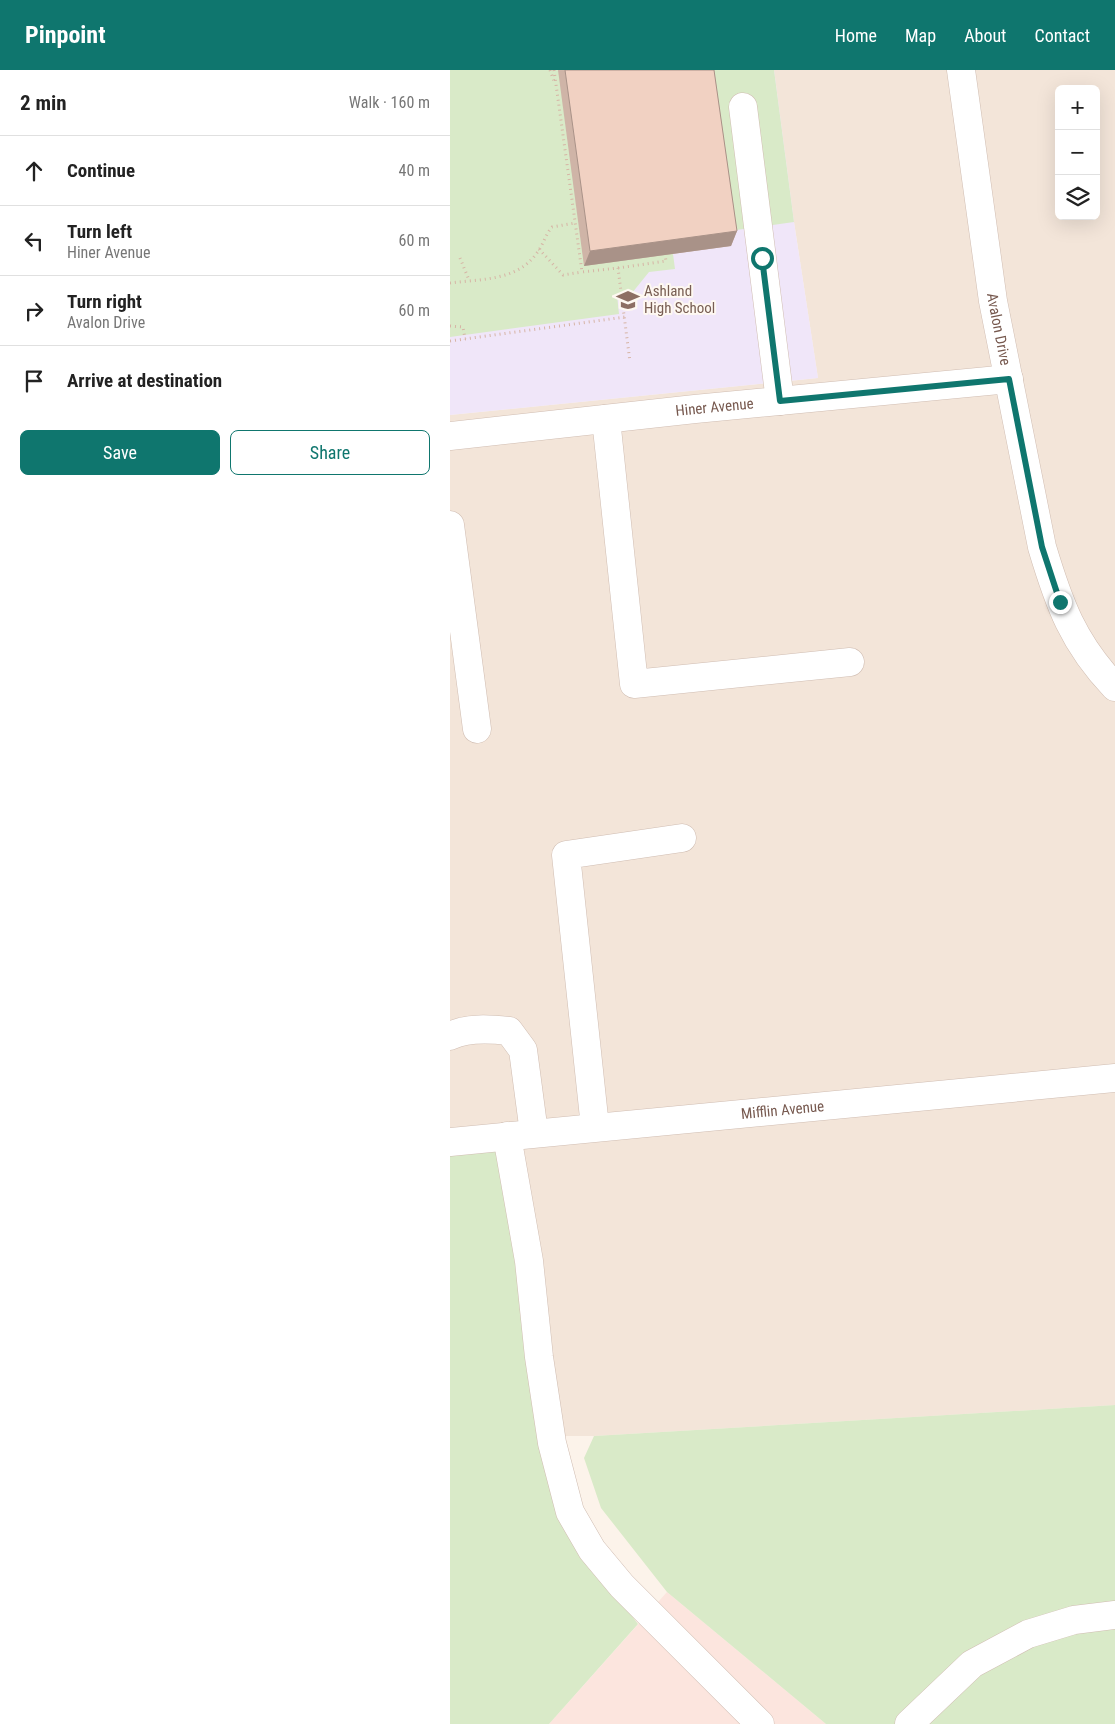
<!DOCTYPE html>
<html lang="en">
<head>
<meta charset="utf-8">
<style>
	:root { --surface:#fff; --page:#f6f6f6; --text:#222; --muted:#767676; --line:#e0e0e0; --accent:#0f766e }
	body { margin:0; font-family:"Roboto Condensed",sans-serif; background:var(--page); color:var(--text) }
	.controls { position:absolute; right:15px; top:15px; display:grid; overflow:hidden; border-radius:8px; box-shadow:0 5px 20px #0002 }
	.controls button { width:45px; height:45px; display:grid; place-items:center; padding:0; border:0; border-bottom:1px solid var(--line); background:var(--surface); color:var(--text); font:25px sans-serif }
	.stop { position:absolute; width:15px; height:15px; margin:-11px; border:4px solid #0f766e; border-radius:50%; background:#fff }
	.stop.end { background:#0f766e; border-color:#fff; box-shadow:0 1px 5px #0008 }
	.list { margin:0; padding:0; list-style:none }
	h2 { display:flex; justify-content:space-between; align-items:center; height:65px; margin:0; padding:0 20px; font-size:21px }
	h2 small { font-size:16px; font-weight:400; color:var(--muted) }
	.list li { display:grid; grid-template-columns:32px 1fr auto; gap:15px; align-items:center; box-sizing:border-box; height:70px; padding:0 20px; border-top:1px solid var(--line) }
	.list b { display:block; font-size:19px; white-space:nowrap }
	.list p { margin:0; font-size:16px; white-space:nowrap; color:var(--muted) }
	.list em { font-size:16px; font-style:normal; color:var(--muted) }
	.actions { display:flex; gap:10px; padding:15px 20px }
	.actions a { flex:1; padding:11px 0; border:1px solid var(--accent); border-radius:8px; text-align:center; font-size:18px; color:var(--accent) }
	.actions .main { background:var(--accent); color:#fff }
	.icon { flex:none; width:28px; height:28px; fill:none; stroke:currentColor; stroke-width:2; stroke-linecap:round; stroke-linejoin:round }
	.map { position:relative; flex:none; width:665px; height:1654px; overflow:hidden }
	header { display:flex; align-items:center; gap:30px; box-sizing:border-box; height:70px; padding:0 25px; background:var(--accent); color:#fff }
	header strong { font-size:24px }
	nav { display:flex; gap:28px; margin-inline-start:auto; font-size:18px }
	main { display:flex }
	aside { flex:1; background:var(--surface) }
	.map>svg:first-child { display:block }
</style>
</head>
<body>
<header>
<strong>Pinpoint</strong>
<nav><a>Home</a><a>Map</a><a>About</a><a>Contact</a></nav>
</header>
<main>
<aside>
<h2>2 min<small>Walk · 160 m</small></h2>
<ul class="list">
<li><svg class="icon" aria-label="ahead" viewBox="0 0 24 24"><path d="M12 20V5M6 11l6-6 6 6"/></svg><div><b>Continue</b></div><em>40 m</em></li>
<li><svg class="icon" aria-label="left" viewBox="0 0 24 24"><path d="M17 20v-9H6M10 6l-5 5 5 5"/></svg><div><b>Turn left</b><p>Hiner Avenue</p></div><em>60 m</em></li>
<li><svg class="icon" aria-label="right" viewBox="0 0 24 24"><path d="M7 20v-9h11M14 6l5 5-5 5"/></svg><div><b>Turn right</b><p>Avalon Drive</p></div><em>60 m</em></li>
<li><svg class="icon" aria-label="arrive" viewBox="0 0 24 24"><path d="M6 21V4h12l-3 4 3 4H6"/></svg><div><b>Arrive at destination</b></div></li>
</ul>
<div class="actions"><a class="main">Save</a><a>Share</a></div>
</aside>
<div class="map">
<svg width="665" height="1654" viewBox="0 0 665 1654">
	<rect width="100%" height="100%" fill="#fcf3ea"/>
	<!-- residential -->
	<path fill="#f3e5d9" fill-rule="evenodd" d="M 324,0 L 665,0 L 665,1335 L 144,1366 L 93,1366 L 0,1077 L 0,345 L 368,308 L 344,152 ZM 609,19 L 646,19 L 646,146 L 609,146 Z"/>
	<!-- commercial -->
	<path fill="#fce5de" d="M 217,1522 L 376,1654 L 99,1654 Z"/>
	<!-- education -->
	<path fill="#f0e6f9" d="M 0,0 L 324,0 L 344,152 L 368,308 L 0,345 Z"/>
	<!-- green -->
	<path fill="#d9eac8" d="M 0,0 L 324,0 L 344,152 L 279,161 L 223,184 L 225,199 L 199,202 L 182,223 L 167,225 L 169,244 L 0,267 Z
		M 38,1073 L 50,1084 L 122,1467 L 188,1554 L 99,1654 L 0,1654 L 0,1077 Z
		M 665,1335 L 665,1654 L 376,1654 L 217,1522 L 151,1438 L 134,1388 L 144,1366 Z"/>
	<g fill="none" stroke-linecap="round" stroke-linejoin="round">
		<defs>
			<g id="minor">
				<path id="s1" d="M 511,0 L 543,231 L 592,477 C 609,534 623,573 665,617"/>
				<path d="M 293,37 L 330,331"/>
				<path d="M 156,349 L 184,614 L 400,592"/>
				<path id="s2" d="M 0,366 L 245,339 L 559,309"/>
				<path d="M 0,455 L 27,659"/>
				<path d="M 0,966 C 17,957 41,959 59,961 L 73,980 L 84,1063"/>
				<path d="M 145,1057 L 116,785 L 232,768"/>
				<path d="M 57,1066 L 79,1191 L 89,1287 L 102,1373 L 120,1442 L 142,1480 L 172,1516 L 310,1654"/>
				<path id="s3" d="M 0,1072 L 665,1008"/>
				<path d="M 459,1654 L 522,1594 L 578,1564 L 624,1550 L 665,1545"/>
			</g>
		</defs>
		<!-- minor casing -->
		<use href="#minor" stroke="#d0bdb2" stroke-width="29"/>
		<!-- path -->
		<path stroke="#d6b4a5" stroke-width="3" stroke-dasharray="1 4" stroke-linecap="butt" d="M 100,0 L 105,14
			M 104,0 L 132,202 L 168,198 L 180,292
			M 89,179 L 113,205 L 132,202
			M 10,188 L 19,210
			M 168,198 L 216,191 L 215,185
			M 0,213 C 30,209 67,211 86,184 C 93,176 95,165 102,157 L 125,153
			M 0,256 L 13,257 L 15,269
			M 0,271 L 175,247"/>
		<!-- minor -->
		<use href="#minor" stroke="#fff" stroke-width="28"/>
	</g>
	<!-- wall -->
	<path fill="#cfb4a7" d="M 108,0 L 264,0 L 287,161 L 281,176 L 134,196 Z"/>
	<!-- shaded-wall -->
	<path fill="#a99288" d="M 287,161 L 281,176 L 134,196 L 140,181 Z"/>
	<!-- building -->
	<path fill="#f1d1c2" stroke="#a99288" d="M 115,0 L 264,0 L 287,161 L 140,181 Z"/>
	<g fill="none" stroke-linecap="round" stroke-linejoin="round">
		<!-- route -->
		<path stroke="#0f766e" stroke-width="6" d="M 312,188 L 330,331 L 559,309 L 592,477 L 610,532"/>
	</g>
	<!-- icons -->
	<defs>
		<symbol id="school-bare" viewBox="-9 -9 18 18"><path d="M0-5L7-2L0 1L-7-2ZM-4 1L0 2.5L4 1V4Q0 6-4 4Z" fill="#8d6e63" stroke="#fef8f1" stroke-width="2.5" paint-order="stroke"/></symbol>
	</defs>
	<g fill-rule="evenodd">
		<use href="#school-bare" x="162" y="214" width="32" height="32"/>
	</g>
	<g text-anchor="middle" dominant-baseline="central" stroke-width="4" stroke-linejoin="round" paint-order="stroke">
		<!-- education labels -->
		<g font-size="15" fill="#785e54" stroke="#fef8f1" text-anchor="start">
			<text x="194" y="221">Ashland<tspan x="194" dy="17">High School</tspan></text>
		</g>
		<!-- street labels -->
		<g font-size="15" fill="#76584e" stroke="#fef8f1">
			<text stroke="none"><textPath href="#s1" startOffset="262">Avalon Drive</textPath></text>
			<text stroke="none"><textPath href="#s2" startOffset="266">Hiner Avenue</textPath></text>
			<text stroke="none"><textPath href="#s3" startOffset="334">Mifflin Avenue</textPath></text>
		</g>
	</g>
</svg>
<div class="controls">
<button>+</button>
<button>−</button>
<button><svg class="icon" aria-label="layers" viewBox="0 0 24 24"><path d="M12 4l9 5-9 5-9-5zM3 14l9 5 9-5"/></svg></button>
</div>
<div class="stop" style="left:312px;top:188px"></div>
<div class="stop end" style="left:610px;top:532px"></div>
</div>
</main>
</body>
</html>
